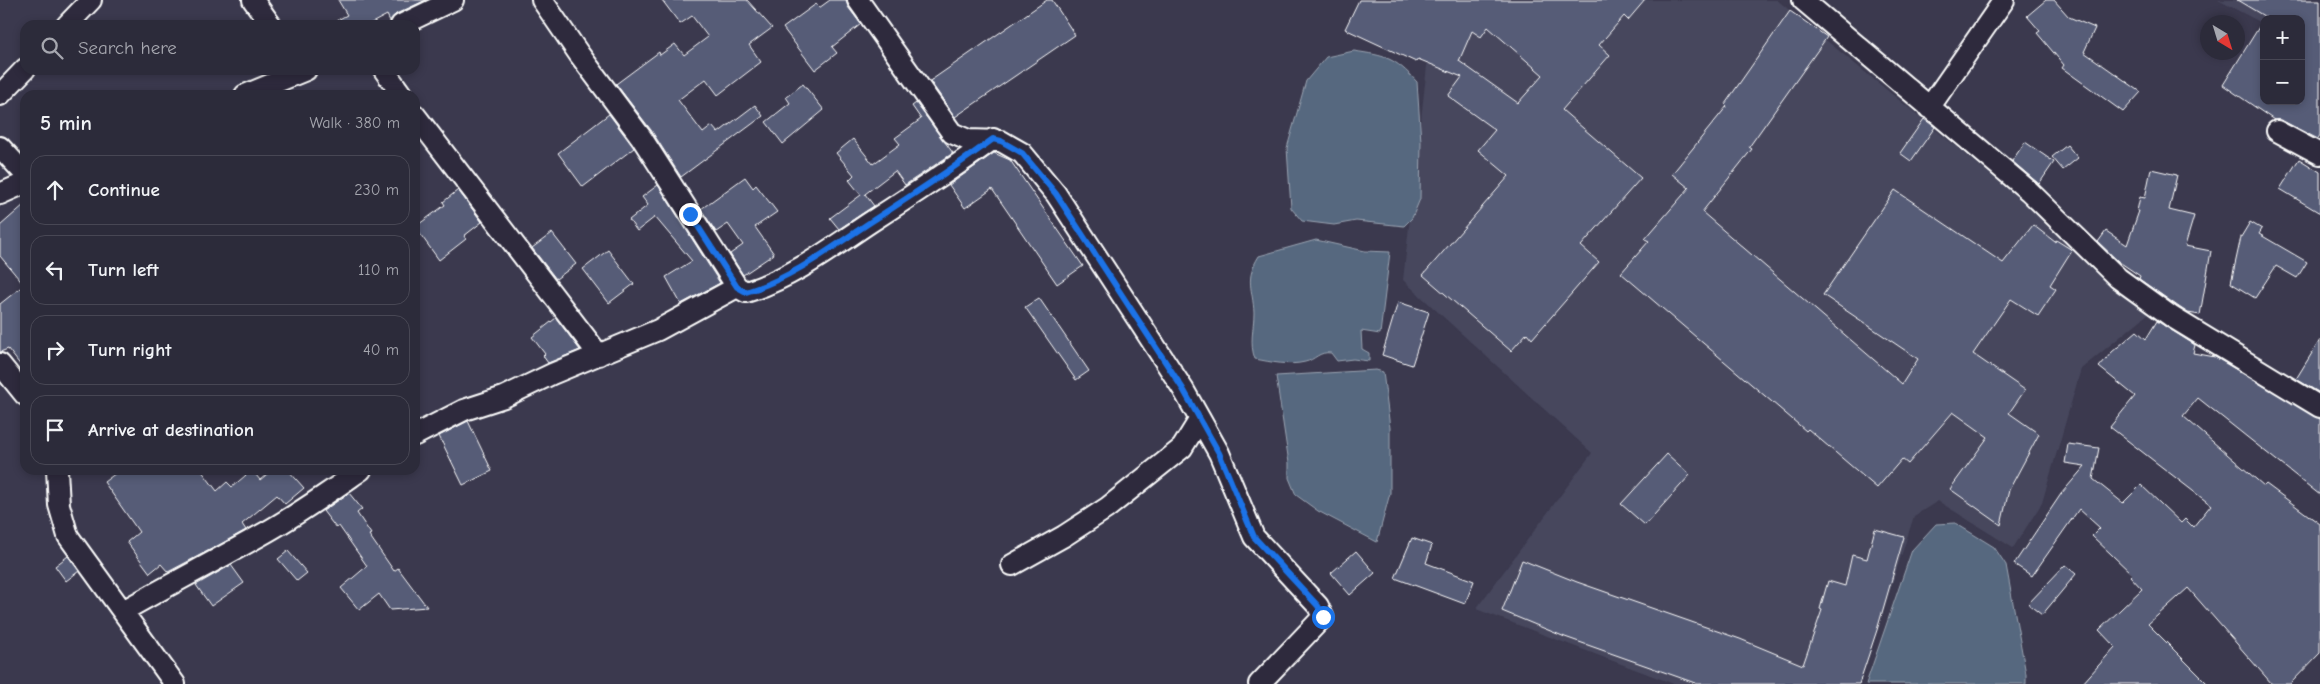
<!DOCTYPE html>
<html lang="en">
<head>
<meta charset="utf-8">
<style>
	:root { --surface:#2c2b3a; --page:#343342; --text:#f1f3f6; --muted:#a6a7af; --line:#484754 }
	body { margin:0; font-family:"Comic Neue",sans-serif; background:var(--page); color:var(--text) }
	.controls { position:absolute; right:15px; top:15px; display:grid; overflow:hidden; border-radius:10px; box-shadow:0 2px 8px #0003 }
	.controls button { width:45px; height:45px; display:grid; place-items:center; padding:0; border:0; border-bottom:1px solid var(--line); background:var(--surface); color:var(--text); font:25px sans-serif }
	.compass { position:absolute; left:2200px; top:15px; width:45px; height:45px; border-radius:50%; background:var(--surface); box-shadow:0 2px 8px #0003; rotate:142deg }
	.stop { position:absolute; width:15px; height:15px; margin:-11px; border:4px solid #1a73e8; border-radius:50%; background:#fff }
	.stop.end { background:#1a73e8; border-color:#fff; box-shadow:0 1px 5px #0008 }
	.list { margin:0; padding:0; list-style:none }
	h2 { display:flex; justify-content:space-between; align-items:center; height:65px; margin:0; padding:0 20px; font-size:21px }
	h2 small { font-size:16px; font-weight:400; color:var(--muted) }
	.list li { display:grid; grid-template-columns:32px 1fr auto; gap:15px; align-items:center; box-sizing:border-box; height:70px; margin:0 10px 10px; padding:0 10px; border:1px solid var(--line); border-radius:15px }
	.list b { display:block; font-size:19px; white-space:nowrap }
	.list em { font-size:16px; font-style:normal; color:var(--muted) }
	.icon { flex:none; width:28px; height:28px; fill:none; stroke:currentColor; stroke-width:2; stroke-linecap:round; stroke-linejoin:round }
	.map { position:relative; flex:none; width:2320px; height:684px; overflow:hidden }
	.search { position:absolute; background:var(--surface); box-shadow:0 2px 8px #0003; left:20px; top:20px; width:400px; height:55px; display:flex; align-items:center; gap:12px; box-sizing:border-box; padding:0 18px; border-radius:15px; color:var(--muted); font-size:19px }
	.panel { position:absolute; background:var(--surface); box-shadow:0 2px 8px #0003; left:20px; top:90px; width:400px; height:385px; border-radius:15px }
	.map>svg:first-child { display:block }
</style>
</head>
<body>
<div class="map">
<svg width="2320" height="684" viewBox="0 0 2320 684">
	<rect width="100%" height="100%" fill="#3b394e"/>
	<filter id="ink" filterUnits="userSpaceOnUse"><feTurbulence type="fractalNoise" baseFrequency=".02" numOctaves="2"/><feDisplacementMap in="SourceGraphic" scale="10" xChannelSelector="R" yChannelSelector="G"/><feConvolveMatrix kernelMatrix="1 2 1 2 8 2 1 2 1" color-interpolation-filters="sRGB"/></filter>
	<g filter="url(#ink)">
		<!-- built -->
		<path fill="#47475d" d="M 1445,0 L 1777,0 L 2154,309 L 2081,369 L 2042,503 L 2013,548 L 1938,501 L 1914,516 L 1860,684 L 1674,684 L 1476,609 L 1592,453 L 1403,280 L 1429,48 Z
			M 2218,0 L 2320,0 L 2301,19 L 2264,19 L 2264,24 Z"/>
		<!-- water -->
		<path fill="#56687f" stroke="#9aa4b2" d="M 1354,51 C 1386,56 1394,57 1417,82 L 1421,142 L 1420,199 L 1412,218 L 1404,226 L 1356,221 L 1334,225 L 1302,221 L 1291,208 L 1287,148 L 1306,81 L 1326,57 Z
			M 1316,240 L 1365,251 L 1390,252 L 1380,334 L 1361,331 L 1362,349 L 1369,353 L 1369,361 L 1353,359 L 1337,361 L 1331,353 C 1319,351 1315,360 1305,362 C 1289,366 1271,362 1255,359 C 1249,343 1254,329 1254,313 C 1253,288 1244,280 1259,256 Z
			M 1376,370 L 1383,372 L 1390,428 L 1390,493 L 1377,542 L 1318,511 L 1296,495 L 1289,478 L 1289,463 L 1276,376 Z
			M 1955,523 L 1994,547 L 2006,565 L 2026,674 L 2026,684 L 1866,684 L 1912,550 L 1936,524 Z"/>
		<!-- building -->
		<path fill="#565b77" stroke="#fff" fill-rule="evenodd" d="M 338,0 L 426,0 L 396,14 L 390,21 L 387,15 L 368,25 L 328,25 L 347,15 Z
			M 662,0 L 747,0 L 772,28 L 749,45 L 761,62 L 718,95 L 706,79 L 678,100 L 703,133 L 712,126 L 718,133 L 755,105 L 763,116 L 681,177 L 651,130 L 616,84 L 659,52 L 660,55 L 675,44 L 684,55 L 708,37 L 692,16 L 680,24 Z
			M 830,0 L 846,0 L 848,7 L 861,24 L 832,47 L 837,53 L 815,70 L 783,28 L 816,4 L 819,8 Z
			M 1047,0 L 1052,0 L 1075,35 L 955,117 L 930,81 Z
			M 1359,0 L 1645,0 L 1628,20 L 1624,16 L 1599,45 L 1610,55 L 1562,110 L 1641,178 L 1581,246 L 1599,262 L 1532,339 L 1527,333 L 1511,351 L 1423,275 L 1509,176 L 1478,150 L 1495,130 L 1448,96 L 1462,77 L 1418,59 L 1416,62 L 1345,29 ZM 1488,27 L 1543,75 L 1518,103 L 1459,61 L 1472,31 L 1481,37 Z
			M 2046,0 L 2054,0 L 2069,17 L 2095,28 L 2084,52 L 2141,92 L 2123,112 L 2062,68 L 2064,65 L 2037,33 L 2040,31 L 2027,16 Z
			M 2237,0 L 2320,0 L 2320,135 L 2318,139 L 2283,121 L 2274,120 L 2223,85 L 2264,19 L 2264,101 L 2301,101 L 2301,19 L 2269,19 Z
			M 1790,11 L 1827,37 L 1749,147 L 1752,149 L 1702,212 L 1902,384 L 1918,359 L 1823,295 L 1895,190 L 2003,263 L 2033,225 L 2055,242 L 2056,240 L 2072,250 L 2050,285 L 2056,289 L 2038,316 L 2011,299 L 1973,354 L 2025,390 L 2009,413 L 2039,434 L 2009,490 L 2001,525 L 1950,489 L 1988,437 L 1953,412 L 1908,464 L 1902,459 L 1877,488 L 1808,429 L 1806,431 L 1621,273 L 1649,241 L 1645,239 L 1689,188 L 1672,174 L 1727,106 L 1725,104 Z
			M 803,84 L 824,110 L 783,144 L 766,122 L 790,103 L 786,97 Z
			M 916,103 L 953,153 L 905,185 L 895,171 L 865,194 L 874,206 L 839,229 L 830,218 L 861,195 L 849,180 L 854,175 L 836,153 L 853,139 L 873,164 L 900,144 L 895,138 L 921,119 L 912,106 Z
			M 609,114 L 634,148 L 583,187 L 558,153 Z
			M 1924,119 L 1935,127 L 1911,161 L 1900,153 Z
			M 2025,142 L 2054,162 L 2039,184 L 2012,161 Z
			M 2067,145 L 2078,158 L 2063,170 L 2052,157 Z
			M 994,153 L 1010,160 L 1083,266 L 1057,284 L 992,189 L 965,208 L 949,185 Z
			M 2299,159 L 2320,172 L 2320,213 L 2280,189 Z
			M 2151,169 L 2177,175 L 2169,210 L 2194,216 L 2185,246 L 2211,251 L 2200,315 L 2188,313 L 2179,307 L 2139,279 L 2140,276 L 2118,261 L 2098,242 L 2106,231 L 2127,245 L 2139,211 L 2137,211 L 2140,197 L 2145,198 Z
			M 745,177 L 753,188 L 756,185 L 777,212 L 755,227 L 774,254 L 743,275 L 730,254 L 743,245 L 728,224 L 716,232 L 701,209 Z
			M 658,185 L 720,283 L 681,304 L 666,277 L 692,261 L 655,217 L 637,231 L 629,220 L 648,205 L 642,197 Z
			M 458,190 L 482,222 L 464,236 L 466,239 L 439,260 L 415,227 L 445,205 L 443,202 Z
			M 25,204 L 25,371 L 8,349 L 0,352 L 0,304 L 24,285 L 0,256 L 0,226 Z
			M 2250,222 L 2262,229 L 2259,234 L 2307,262 L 2297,278 L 2276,266 L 2255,298 L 2231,283 L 2241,237 Z
			M 552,233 L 576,264 L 556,279 L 532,248 Z
			M 608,250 L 634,284 L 609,303 L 583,269 Z
			M 1039,298 L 1089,371 L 1076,380 L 1025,307 Z
			M 1398,302 L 1429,312 L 1412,365 L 1382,355 Z
			M 556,318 L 580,350 L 548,363 L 543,356 L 545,354 L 532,337 Z
			M 2157,321 L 2195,345 L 2193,353 L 2215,357 L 2320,419 L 2320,495 L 2198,398 L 2183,416 L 2264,486 L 2266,484 L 2320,524 L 2320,653 L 2290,684 L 2272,684 L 2188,588 L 2148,624 L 2208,684 L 2082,684 L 2115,647 L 2099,630 L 2142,589 L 2130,576 L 2132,574 L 2092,536 L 2100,528 L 2079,509 L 2032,576 L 2014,564 L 2061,494 L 2085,466 L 2065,463 L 2068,444 L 2099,448 L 2093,479 L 2123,503 L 2141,485 L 2181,523 L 2185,519 L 2193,527 L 2211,505 L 2110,427 L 2135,396 L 2099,367 L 2112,352 L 2137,331 L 2146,339 Z
			M 2320,340 L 2320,393 L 2296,379 Z
			M 468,421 L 492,471 L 463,485 L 439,436 Z
			M 1667,454 L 1690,475 L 1645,525 L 1621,504 Z
			M 120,470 L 201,470 L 217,491 L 227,482 L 232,487 L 252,470 L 260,480 L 272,470 L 288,470 L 304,488 L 285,504 L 277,495 L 242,524 L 246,530 L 221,544 L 168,572 L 161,564 L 150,573 L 127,542 L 139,532 L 104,482 Z
			M 349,493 L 362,509 L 357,513 L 371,534 L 369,535 L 394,571 L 398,568 L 427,607 L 390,610 L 379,594 L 359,610 L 341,588 L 367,566 L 339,526 L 336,528 L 323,511 Z
			M 1875,529 L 1904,537 L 1877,630 L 1859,684 L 1698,684 L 1565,637 L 1502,611 L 1522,560 L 1577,582 L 1740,639 L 1803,665 L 1822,610 L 1820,609 L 1828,581 L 1845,586 L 1852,555 L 1867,559 Z
			M 1412,538 L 1432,545 L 1426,563 L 1474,581 L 1465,604 L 1395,578 Z
			M 288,551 L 307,573 L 297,581 L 278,559 Z
			M 1356,551 L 1375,573 L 1350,595 L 1331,573 Z
			M 68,556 L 79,571 L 66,581 L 55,566 Z
			M 231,565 L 244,583 L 211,606 L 196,585 Z
			M 2065,565 L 2076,574 L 2042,615 L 2028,604 Z"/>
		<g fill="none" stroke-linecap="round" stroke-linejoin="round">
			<defs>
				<path id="minor" d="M 253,0 L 271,25
					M 542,0 L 579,54 L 641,137 L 737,287 L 746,292 C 792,278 830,249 869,223 C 911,196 953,169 993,139
					M 858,0 L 952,133 L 968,140 L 1001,141 L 1022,153 L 1056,194 L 1183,389 L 1219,453 L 1254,537 L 1318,606 L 1323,617 L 1259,684
					M 1803,0 L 2029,191 L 2118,278 L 2172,317 L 2320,407
					M 67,25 L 91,0
					M 401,25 L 453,0
					M 384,70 L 402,95
					M 0,95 L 25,69
					M 245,95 L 306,70
					M 1929,108 L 2004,0
					M 415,115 L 599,355
					M 2277,131 L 2320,154
					M 0,147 L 25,174
					M 0,194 L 25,183
					M 0,364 L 25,395
					M 415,435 L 464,410 L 504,397 L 552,374 L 658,330 L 737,287
					M 57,470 L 59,505 L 68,536 L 175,684
					M 1012,565 L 1064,536 L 1107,508 L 1182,448 L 1200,419
					M 123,611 C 169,585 215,561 261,535 C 296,516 328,493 361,470"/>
			</defs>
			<!-- minor casing -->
			<use href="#minor" stroke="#fff" stroke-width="24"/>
			<!-- minor -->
			<use href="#minor" stroke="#2f2a3d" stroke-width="20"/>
		</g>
	</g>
	<g fill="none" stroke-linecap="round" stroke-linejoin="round" filter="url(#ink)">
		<!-- route -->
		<path stroke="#1a73e8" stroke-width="6" d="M 690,214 L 737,287 L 746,292 C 792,278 830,249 869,223 C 911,196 953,169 993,139 L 1001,141 L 1022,153 L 1056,194 L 1183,389 L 1219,453 L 1254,537 L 1318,606 L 1323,617"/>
	</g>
</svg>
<div class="controls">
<button>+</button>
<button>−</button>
</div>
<svg class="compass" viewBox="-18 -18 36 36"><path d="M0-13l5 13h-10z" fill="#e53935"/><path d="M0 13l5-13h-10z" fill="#a6a7af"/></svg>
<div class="stop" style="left:1323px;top:617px"></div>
<div class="stop end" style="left:690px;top:214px"></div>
<div class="search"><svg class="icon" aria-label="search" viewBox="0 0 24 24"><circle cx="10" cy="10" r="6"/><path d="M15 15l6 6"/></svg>Search here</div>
<section class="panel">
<h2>5 min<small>Walk · 380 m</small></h2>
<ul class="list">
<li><svg class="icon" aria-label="ahead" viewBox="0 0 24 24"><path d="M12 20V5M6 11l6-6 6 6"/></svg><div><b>Continue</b></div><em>230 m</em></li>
<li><svg class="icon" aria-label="left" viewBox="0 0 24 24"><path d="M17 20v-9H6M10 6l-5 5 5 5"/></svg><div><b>Turn left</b></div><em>110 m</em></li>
<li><svg class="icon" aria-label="right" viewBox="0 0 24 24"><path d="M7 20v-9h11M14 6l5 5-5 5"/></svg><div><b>Turn right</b></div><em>40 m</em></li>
<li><svg class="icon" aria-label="arrive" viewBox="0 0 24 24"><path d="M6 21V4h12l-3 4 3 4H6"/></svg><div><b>Arrive at destination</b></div></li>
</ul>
</section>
</div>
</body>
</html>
